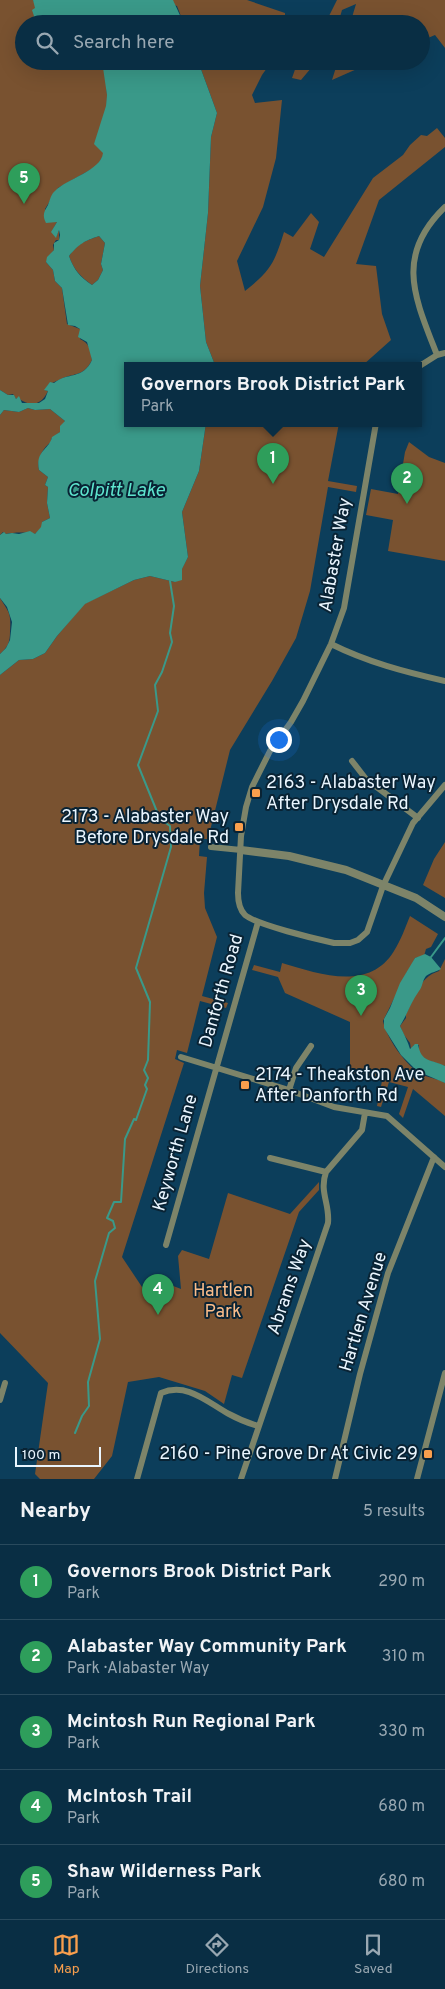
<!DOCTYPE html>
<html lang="en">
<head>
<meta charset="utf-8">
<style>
	:root { --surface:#092e44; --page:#12364b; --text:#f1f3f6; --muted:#99a8b2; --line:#294a5d; --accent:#f99f4d }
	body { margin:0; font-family:Overpass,sans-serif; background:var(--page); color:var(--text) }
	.scale { position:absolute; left:15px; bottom:12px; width:86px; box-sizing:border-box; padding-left:5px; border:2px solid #eaf6ff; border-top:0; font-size:14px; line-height:18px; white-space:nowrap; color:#eaf6ff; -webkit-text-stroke:4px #092334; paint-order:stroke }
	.you { position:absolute; left:278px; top:739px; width:18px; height:18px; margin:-12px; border:4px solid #fff; border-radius:50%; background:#1a73e8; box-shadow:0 0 0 8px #1a73e833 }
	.badge { display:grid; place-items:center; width:32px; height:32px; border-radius:50%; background:var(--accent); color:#fff; font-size:16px; font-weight:700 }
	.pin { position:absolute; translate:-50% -41px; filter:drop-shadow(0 1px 2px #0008) }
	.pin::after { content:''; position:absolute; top:26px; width:18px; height:15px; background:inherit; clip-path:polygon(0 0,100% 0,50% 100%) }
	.popup { position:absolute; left:124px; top:362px; width:298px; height:65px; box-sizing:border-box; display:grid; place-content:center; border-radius:0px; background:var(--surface); filter:drop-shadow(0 1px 4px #0005); font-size:16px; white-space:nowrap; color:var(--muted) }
	.popup b { font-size:19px; color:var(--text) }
	.popup::after { content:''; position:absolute; left:50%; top:100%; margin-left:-10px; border:10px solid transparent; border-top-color:var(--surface) }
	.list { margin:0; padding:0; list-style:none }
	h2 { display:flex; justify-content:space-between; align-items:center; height:65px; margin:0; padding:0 20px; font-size:21px }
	h2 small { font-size:16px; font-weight:400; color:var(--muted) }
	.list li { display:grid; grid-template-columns:32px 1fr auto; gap:15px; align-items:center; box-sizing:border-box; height:75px; padding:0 20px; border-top:1px solid var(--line) }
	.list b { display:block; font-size:19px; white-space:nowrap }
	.list p { margin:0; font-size:16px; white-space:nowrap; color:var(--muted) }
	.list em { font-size:16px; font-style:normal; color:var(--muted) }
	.icon { flex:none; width:28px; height:28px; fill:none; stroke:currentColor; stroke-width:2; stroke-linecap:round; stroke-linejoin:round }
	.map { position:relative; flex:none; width:445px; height:1479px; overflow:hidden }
	.search { position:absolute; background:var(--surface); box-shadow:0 5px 20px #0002; left:15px; right:15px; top:15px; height:55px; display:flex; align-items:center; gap:12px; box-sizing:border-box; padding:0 18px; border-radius:28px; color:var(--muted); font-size:19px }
	.sheet { height:440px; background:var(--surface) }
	nav { display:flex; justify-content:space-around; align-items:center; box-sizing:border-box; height:70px; border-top:1px solid var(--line); background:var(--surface); font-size:14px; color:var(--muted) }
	nav a { display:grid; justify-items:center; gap:2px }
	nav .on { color:var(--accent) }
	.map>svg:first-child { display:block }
</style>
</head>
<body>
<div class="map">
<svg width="445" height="1479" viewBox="0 0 445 1479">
	<rect width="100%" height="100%" fill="#0c3e5b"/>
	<!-- green -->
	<path fill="#795230" d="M 0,0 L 33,0 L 44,22 L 77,24 L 24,24 L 24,61 L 105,61 L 107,95 L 106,151 L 97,166 L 58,188 L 45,209 L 52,221 L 57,222 L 52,231 L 56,237 L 59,230 L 59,240 L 56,240 L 53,245 L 54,250 L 46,262 L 53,270 L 55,281 L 62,288 L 67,324 L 80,329 L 80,339 C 89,343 91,350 92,360 C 83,378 73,372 59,380 C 54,382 52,383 48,385 L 45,390 L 48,391 C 41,406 30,407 18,398 L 16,399 L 13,394 L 8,395 L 0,390 Z
		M 160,0 L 247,0 L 285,13 L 285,24 L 184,24 L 177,6 Z
		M 337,0 L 445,0 L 445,48 L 435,35 L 421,41 L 421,24 L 350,24 L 356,4 L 342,10 L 338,24 L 325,24 Z
		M 198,61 L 272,61 L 262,75 L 252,95 L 255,103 L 282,100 L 276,158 L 263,207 L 237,261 L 245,291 C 271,270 274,264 284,232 L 293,237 L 311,213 L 319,222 L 310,249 L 324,257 L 373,178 L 403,155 L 410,145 L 421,135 L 427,136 L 437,128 L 445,138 L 445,147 L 379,200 L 356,264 L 376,266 L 382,314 L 391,340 L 363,365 L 215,365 L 206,342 L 200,286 L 208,213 L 211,137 L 217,113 Z
		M 298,61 L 317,61 L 301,80 L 292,78 Z
		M 338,61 L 375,61 L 332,80 Z
		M 99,236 L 105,243 L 101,264 L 103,270 L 98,280 L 92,285 C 80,276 74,270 69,256 C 80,242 83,242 99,236 Z
		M 28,408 L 35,410 L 50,409 L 65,421 L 60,432 L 51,439 L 51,442 C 42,449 37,459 39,470 L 48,477 L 45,485 L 48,487 L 47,503 L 50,518 L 42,522 L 42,527 L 35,534 C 26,532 15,532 6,534 L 3,532 L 0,535 L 0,415 L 4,410 L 19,412 Z
		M 206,423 L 339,423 L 328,481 L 357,486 L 356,492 L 328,487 L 310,591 L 296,638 L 272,681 L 230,750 L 208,839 L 200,839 L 199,856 L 207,857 L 204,893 L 205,908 L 217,937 L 202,996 L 228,1003 L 226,1008 L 200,1001 L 187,1053 L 177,1050 L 175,1059 L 184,1063 L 122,1257 L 146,1293 L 158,1280 L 181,1289 L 178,1256 L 182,1250 L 209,1259 L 228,1193 L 290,1214 L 319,1182 L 319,1190 L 299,1212 L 242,1378 L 232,1375 L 224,1404 L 205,1391 L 159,1377 L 128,1382 L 112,1456 L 94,1479 L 40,1479 L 35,1474 L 48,1383 L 0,1333 L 0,675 L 19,660 L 33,659 L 45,653 L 57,636 L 84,604 L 134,580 L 150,576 L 175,582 L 188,557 L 182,512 L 199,471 Z
		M 409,442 L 429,457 L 445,463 L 445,561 L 388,551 L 393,520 L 366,515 L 371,489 L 398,494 L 405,452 Z
		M 0,598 C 10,614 11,613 10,632 C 10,642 8,647 0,654 Z
		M 445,842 L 445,898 L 423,885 L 434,859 Z
		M 410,916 L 438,934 L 431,947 L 426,949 L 424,956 L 415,958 L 411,967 L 407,972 L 383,1021 C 386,1037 405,1064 419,1073 C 427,1078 437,1078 445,1083 L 445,1116 L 413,1089 L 403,1118 L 399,1114 L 408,1087 L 389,1082 L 381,1107 L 377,1106 L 382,1081 L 350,1073 L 350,1022 L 285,993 L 278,977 L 252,970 L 254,965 L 280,972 L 282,963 C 319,974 369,992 394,951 C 401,940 405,928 410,916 Z
		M 445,959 L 445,1066 L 427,1060 L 419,1054 L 419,1045 L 414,1045 L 411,1049 L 410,1043 L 404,1035 L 400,1026 L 406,1018 L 406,1014 C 416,996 418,978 439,971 Z"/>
	<!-- water -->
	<path fill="#3a9989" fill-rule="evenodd" d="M 33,0 L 173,0 L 184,24 L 75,24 C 65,21 54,25 44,22 L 42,24 L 37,24 L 33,21 L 31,24 L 27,24 L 31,21 L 34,16 L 32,10 L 35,8 Z
		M 102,61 L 198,61 L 217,113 L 211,137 L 208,213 L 200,286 L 206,342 L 215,365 L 128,365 L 128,423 L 206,423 L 199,471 L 182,512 L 188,557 L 182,569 L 182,580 L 175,582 L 150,576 L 134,580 L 85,604 L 57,636 L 45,653 L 33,659 L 19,660 L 0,675 L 0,654 L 6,648 L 10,640 L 12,622 L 7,607 L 0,598 L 0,535 L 4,532 L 6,534 L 12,533 L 19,534 L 30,531 L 35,534 L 41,527 L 42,522 L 50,518 L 47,503 L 48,487 L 45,485 L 48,477 L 39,470 C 35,451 49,450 52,437 L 60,432 L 60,426 L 65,421 L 50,409 L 35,410 L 28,408 L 19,412 L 4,410 L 0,415 L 0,390 L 8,395 L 14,395 L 16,399 L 19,396 L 22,403 L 39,403 L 45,399 L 48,391 L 44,390 L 50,382 L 54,383 C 67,372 83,380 92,360 L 87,342 L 78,337 L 80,329 L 75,326 L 68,325 L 62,288 L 55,281 L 53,270 L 46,262 L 47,257 L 54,250 L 54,243 L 59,240 L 60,235 L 59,230 L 56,238 L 51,232 L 57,222 L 46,223 C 42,215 44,212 48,205 C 50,200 51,194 55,191 C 66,179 101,171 103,153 L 94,144 L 106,106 L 107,95 ZM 99,236 L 105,243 L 101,264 L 103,270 L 98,280 L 92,285 C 80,277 74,270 69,256 C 79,244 84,241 99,236 Z
		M 425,954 L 431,957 L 441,969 C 436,972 431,972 426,976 C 422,981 423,986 419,991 C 411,1002 407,1015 400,1026 C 404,1034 408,1042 410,1049 L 415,1044 L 418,1044 C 421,1063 431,1059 445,1066 L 445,1083 L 417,1071 L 401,1055 L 384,1028 L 384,1019 L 390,1008 L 400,983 L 415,958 Z"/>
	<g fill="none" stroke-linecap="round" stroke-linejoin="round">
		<!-- stream -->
		<path stroke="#3a9989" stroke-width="2" d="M 431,957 L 445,938
			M 75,1433 L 82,1416 L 89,1406 L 88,1382 L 100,1339 L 95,1281 L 109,1233 L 115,1228 L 113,1221 L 107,1218 L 114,1202 L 121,1202 L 125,1139 L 134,1119 L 136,1120 L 147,1089 L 145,1085 L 148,1078 L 144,1070 L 148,1060 L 150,1002 L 136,968 L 171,847 L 170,826 L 160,819 L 138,765 L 158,711 L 155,685 L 162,672 L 172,642 L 170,633 L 174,606 L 170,581"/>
		<!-- minor -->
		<path stroke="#7d8469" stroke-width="6" d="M 437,355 C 415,298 394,256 445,207
			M 418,367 L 437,355 L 445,353
			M 376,423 L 344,608 L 331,644 L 303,701 L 291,722 L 270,751 L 252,787 L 246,807 L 241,836 L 238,893 C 238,901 239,909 245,915 C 257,925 316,939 334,943 L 350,943 L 358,940 L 367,932 L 383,886 L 413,823 L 445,785
			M 331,644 C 367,662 405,672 445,681
			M 352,761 L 366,779 L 418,818
			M 211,847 L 241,850
			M 181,1057 L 289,1090 L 334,1107 L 387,1116 L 445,1167
			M 289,1090 L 296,1068 L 311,1046
			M 270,1158 L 326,1172
			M 166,1245 L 258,922
			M 0,1400 L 5,1383
			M 137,1479 L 161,1393 C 187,1382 207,1402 229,1414 C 238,1419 248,1423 258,1426
			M 241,1479 L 328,1223 C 330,1204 319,1192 326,1172 L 362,1130 L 365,1113
			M 335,1479 L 360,1374 L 388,1273 L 434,1157
			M 417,1479 L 445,1373"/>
		<!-- tertiary -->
		<path stroke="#7d8469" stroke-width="8" d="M 241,850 L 289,856 L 346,870 L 416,898 L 445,917"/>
	</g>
	<!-- markers -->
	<g fill="#f99f4d" stroke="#092334" stroke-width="2">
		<rect x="251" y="788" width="10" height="10" rx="2.5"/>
		<rect x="234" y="822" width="10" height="10" rx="2.5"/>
		<rect x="240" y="1080" width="10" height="10" rx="2.5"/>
		<rect x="423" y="1449" width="10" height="10" rx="2.5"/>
	</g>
	<g text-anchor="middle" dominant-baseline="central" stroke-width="4" stroke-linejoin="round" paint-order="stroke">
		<!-- street labels -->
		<g font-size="18" fill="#eaf6ff" stroke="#092334">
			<text transform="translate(336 555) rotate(-80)">Alabaster Way</text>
			<text transform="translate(222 991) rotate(-74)">Danforth Road</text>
			<text transform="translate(176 1153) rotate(-74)">Keyworth Lane</text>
			<text transform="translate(290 1287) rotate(-71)">Abrams Way</text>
			<text transform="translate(364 1312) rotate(-73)">Hartlen Avenue</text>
		</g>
		<!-- poi labels -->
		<g font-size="18" fill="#eaf6ff" stroke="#092334" text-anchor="start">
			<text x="266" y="783">2163 - Alabaster Way<tspan x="266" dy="21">After Drysdale Rd</tspan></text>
			<text x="229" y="817" text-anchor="end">2173 - Alabaster Way<tspan x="229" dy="21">Before Drysdale Rd</tspan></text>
			<text x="255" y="1075">2174 - Theakston Ave<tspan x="255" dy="21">After Danforth Rd</tspan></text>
			<text x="418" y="1454" text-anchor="end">2160 - Pine Grove Dr At Civic 29</text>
		</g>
		<!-- park labels -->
		<g font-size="18" fill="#fbbd8a" stroke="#092334">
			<text x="223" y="1291">Hartlen<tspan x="223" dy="21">Park</tspan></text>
		</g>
		<!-- water labels -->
		<g font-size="19" font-style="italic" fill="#5ee5ce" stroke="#092334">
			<text x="116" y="491">Colpitt Lake</text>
		</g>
	</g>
</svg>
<div class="scale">100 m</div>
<div class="you"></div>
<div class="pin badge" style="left:273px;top:484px;background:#2e9e5b">1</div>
<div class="popup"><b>Governors Brook District Park</b>Park</div>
<div class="pin badge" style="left:407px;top:504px;background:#2e9e5b">2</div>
<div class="pin badge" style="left:361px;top:1016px;background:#2e9e5b">3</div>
<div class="pin badge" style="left:158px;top:1315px;background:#2e9e5b">4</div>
<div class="pin badge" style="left:24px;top:204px;background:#2e9e5b">5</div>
<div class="search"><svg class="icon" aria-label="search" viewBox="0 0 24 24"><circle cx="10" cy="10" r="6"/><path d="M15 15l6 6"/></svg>Search here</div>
</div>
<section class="sheet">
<h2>Nearby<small>5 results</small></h2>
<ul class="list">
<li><span class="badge" style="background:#2e9e5b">1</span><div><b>Governors Brook District Park</b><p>Park</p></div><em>290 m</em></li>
<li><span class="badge" style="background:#2e9e5b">2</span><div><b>Alabaster Way Community Park</b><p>Park · Alabaster Way</p></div><em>310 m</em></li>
<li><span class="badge" style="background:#2e9e5b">3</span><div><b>Mcintosh Run Regional Park</b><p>Park</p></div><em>330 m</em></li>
<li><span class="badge" style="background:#2e9e5b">4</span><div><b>McIntosh Trail</b><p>Park</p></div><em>680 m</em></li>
<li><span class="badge" style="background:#2e9e5b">5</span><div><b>Shaw Wilderness Park</b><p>Park</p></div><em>680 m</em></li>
</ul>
</section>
<nav>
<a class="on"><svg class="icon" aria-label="map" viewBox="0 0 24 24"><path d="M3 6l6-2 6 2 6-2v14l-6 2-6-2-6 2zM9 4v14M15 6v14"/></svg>Map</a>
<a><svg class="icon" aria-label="directions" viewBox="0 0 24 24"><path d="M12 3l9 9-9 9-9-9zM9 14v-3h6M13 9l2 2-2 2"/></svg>Directions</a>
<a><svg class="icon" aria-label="saved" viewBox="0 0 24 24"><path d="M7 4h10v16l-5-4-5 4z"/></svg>Saved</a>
</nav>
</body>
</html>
